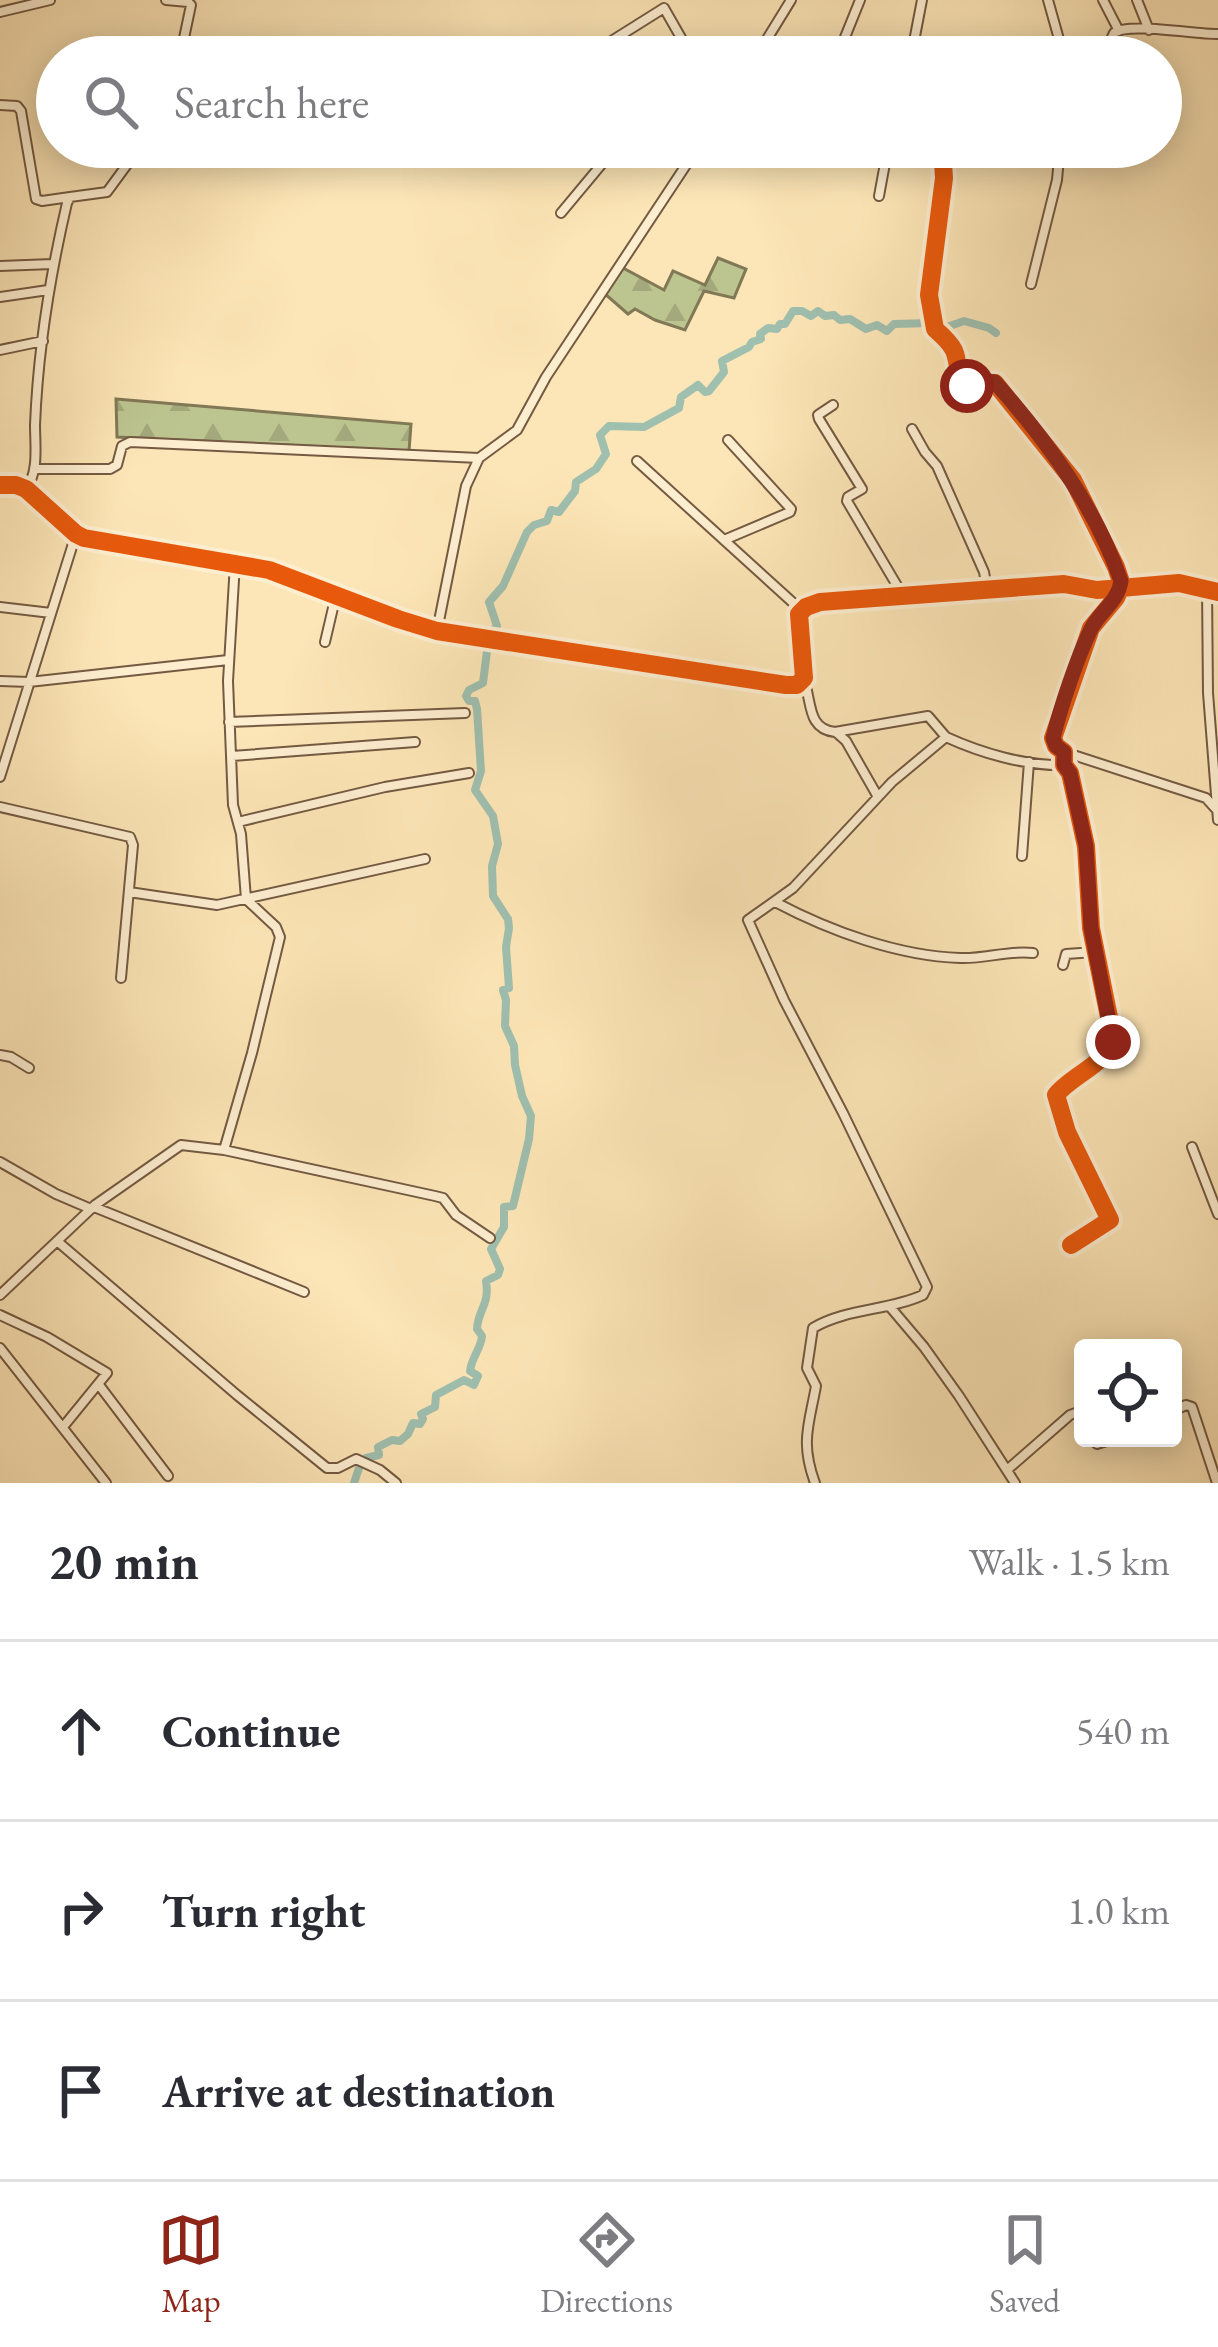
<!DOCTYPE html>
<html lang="en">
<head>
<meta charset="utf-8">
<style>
	body { margin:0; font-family:"EB Garamond",serif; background:#f2f2f3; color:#2b2b33 }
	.controls { position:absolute; right:36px; bottom:36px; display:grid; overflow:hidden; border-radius:12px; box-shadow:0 6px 30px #0003 }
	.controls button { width:108px; height:108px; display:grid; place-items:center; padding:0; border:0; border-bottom:3px solid #e1e1e2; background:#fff; color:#2b2b33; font:60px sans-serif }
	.stop { position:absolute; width:36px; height:36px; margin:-27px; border:9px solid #8f2418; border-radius:50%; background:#fff }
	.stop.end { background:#8f2418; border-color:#fff; box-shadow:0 3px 12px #0008 }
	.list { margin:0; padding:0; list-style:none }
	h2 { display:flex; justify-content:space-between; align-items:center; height:156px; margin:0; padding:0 48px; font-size:51px }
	h2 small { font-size:39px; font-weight:400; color:#7c7c81 }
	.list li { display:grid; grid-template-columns:78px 1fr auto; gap:36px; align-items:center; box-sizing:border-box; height:180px; padding:0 48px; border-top:3px solid #e1e1e2 }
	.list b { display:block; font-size:45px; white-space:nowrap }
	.list em { font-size:39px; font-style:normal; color:#7c7c81 }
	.icon { flex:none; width:66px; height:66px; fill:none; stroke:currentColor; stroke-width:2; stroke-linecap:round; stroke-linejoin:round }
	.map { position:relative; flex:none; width:1218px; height:1483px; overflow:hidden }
	.search { position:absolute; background:#fff; box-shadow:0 6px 30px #0003; left:36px; right:36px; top:36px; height:132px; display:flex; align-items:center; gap:30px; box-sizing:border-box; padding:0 42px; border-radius:66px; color:#7c7c81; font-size:45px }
	.sheet { height:696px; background:#fff }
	nav { display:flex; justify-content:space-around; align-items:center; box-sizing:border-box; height:168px; border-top:3px solid #e1e1e2; background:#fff; font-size:33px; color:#7c7c81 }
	nav a { display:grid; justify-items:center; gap:6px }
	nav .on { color:#8f2418 }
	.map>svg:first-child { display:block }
</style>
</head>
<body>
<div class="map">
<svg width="1218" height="1483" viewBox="0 0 1218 1483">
	<defs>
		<pattern id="forest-firs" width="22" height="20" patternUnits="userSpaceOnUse" patternTransform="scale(3)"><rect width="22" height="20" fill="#bcc590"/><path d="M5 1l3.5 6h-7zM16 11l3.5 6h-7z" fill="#a3a97c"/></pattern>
	</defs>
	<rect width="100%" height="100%" fill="#fce5b6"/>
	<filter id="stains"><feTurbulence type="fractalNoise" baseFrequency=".00167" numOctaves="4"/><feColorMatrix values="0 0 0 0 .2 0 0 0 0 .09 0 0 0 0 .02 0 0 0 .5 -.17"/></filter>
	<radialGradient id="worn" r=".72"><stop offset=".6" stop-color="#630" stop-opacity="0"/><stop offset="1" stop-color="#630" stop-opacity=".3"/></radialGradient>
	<path fill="url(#forest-firs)" stroke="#817856" stroke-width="3" d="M718 258 746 269 734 298 704 291 685 330 655 320 635 309 628 314 605 294 623 268 664 290 673 271 705 285Z
		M116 399 411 424 409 451 117 437Z"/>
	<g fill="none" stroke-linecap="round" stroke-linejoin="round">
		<path stroke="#9fbfaf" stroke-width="8" d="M354 1483 360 1465 366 1458 379 1455 378 1447 392 1440 400 1441 408 1434 413 1423 420 1424 423 1419 421 1414 435 1407 436 1395 464 1380 474 1385 478 1376 470 1371C472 1356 481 1349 482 1336L477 1329C478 1309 490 1305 486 1281L498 1275 500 1269 491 1249 504 1227V1207L513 1206 529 1139 531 1116 522 1096 515 1065 514 1046 505 1026 506 1000 503 990 509 988 506 947 509 928 508 919 493 896 492 866 498 844 493 816 475 790 481 771 477 709 475 701H469L466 696 469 690 483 683 489 635 497 626 489 602 503 586 527 532 534 525 547 521 551 510 559 512 575 491 576 482 596 469 606 454 600 435 609 426 644 427 679 408 681 397 698 385 705 392 709 391 724 372 722 361 749 347 752 342 761 339 760 334 768 328 777 329 780 324H785L793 311H802L811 316 818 311 825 316 834 315 840 320 850 319 866 329 877 325 887 331 894 324 931 323 947 327 964 321 989 328 996 333"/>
		<defs>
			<path id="minor" d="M166 0 188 2 191 5 180 57
				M1048 0 1064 57
				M1103 0 1119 31
				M1137 0 1149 30
				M0 12 50 0
				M586 57 664 8 692 57
				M756 57 791 0
				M837 57 860 0
				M911 57 922 0
				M1090 57 1107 52C1108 49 1112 35 1114 33 1128 22 1199 35 1218 34
				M0 105 17 106 21 111 36 199 42 201 70 197
				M942 147 944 178 929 295 935 329C959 350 956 353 960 385L995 383 1073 480 1116 567 1122 585 1116 598 1091 628 1053 738 1056 746 1064 752V765L1070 773 1086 846 1091 928 1113 1037C1110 1063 1071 1075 1056 1095L1067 1132 1110 1220 1071 1245
				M797 151 798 147
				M879 196 888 147
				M561 213 616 147
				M0 266 52 264
				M1031 284 1057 180 1060 147
				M0 297 48 290
				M0 350 43 341
				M833 405 818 415 819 419 862 489 848 497 847 501 902 594
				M912 429 925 452 937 466 984 572 987 589
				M637 461 801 610
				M34 469H110L117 465 122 446 130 442 479 458 517 430 546 377 698 147
				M0 485H16L26 489 76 534 84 538 269 570 398 619 437 631 786 685H797L804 678 799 614 806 607 820 602 1064 584 1097 590 1179 583 1218 592
				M26 489C39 472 35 445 35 425 38 350 50 276 67 203L70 197 107 192 140 147
				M724 540 790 512 791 509 728 440
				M1207 589 1208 693 1218 820
				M0 607 51 613
				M437 631 466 486 479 458
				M325 642 336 595
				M804 680C812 702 807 729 835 732L928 716 946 737 892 782 793 888 748 920 784 1000 843 1113 927 1287 923 1295C888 1311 847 1308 813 1328L807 1368 816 1386C809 1425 800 1442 815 1483
				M0 681 29 682 228 660
				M229 722 465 713
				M837 733 846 741 878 797
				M946 737C981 753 1025 766 1064 765
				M1064 752 1206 798 1215 808
				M232 756 415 742
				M0 777 76 534
				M0 807 130 837 133 845 121 978
				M238 822 385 787 469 773
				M1022 856 1029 762
				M129 892 217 905 425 859
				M775 902C830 931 898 956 960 958 986 959 1008 950 1033 953
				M1063 965 1066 954 1095 952
				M0 1055 11 1057 29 1068
				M1192 1147 1218 1214
				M224 1150 252 1053 280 937 276 927 246 899 241 834 233 805 228 681 235 563
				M0 1162 56 1194 91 1209
				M94 1207 304 1292
				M57 1241 237 1395 327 1468H338L356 1459 380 1470 396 1483
				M0 1295 95 1205 181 1145 224 1150 435 1196 443 1198 456 1215 490 1238
				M891 1308 924 1347 959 1396 1015 1483
				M0 1315 47 1337 107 1373 63 1427
				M0 1348 106 1483
				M99 1385 168 1476
				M1173 1411 1186 1405 1192 1407 1217 1483
				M1090 1438 1097 1444 1117 1438
				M1007 1470 1070 1415 1078 1412 1083 1417"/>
		</defs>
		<use href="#minor" stroke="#745a42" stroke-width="12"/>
		<use href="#minor" stroke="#fdeed0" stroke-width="8"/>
		<defs>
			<path id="cycleway" d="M942 147 944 178 929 295 935 329C959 350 956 353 960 385L995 383 1073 480 1116 567 1122 585 1116 598 1091 628 1053 738 1056 746 1064 752V765L1070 773 1086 846 1091 928 1113 1037C1110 1063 1071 1075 1056 1095L1067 1132 1110 1220 1071 1245
				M0 485H16L26 489 76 534 84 538 269 570 398 619 437 631 786 685H797L804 678 799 614 806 607 820 602 1064 584 1097 590 1179 583 1218 592"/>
		</defs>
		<use href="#cycleway" stroke="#fdeed0" stroke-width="26"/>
		<use href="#cycleway" stroke="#e8590c" stroke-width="18"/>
	</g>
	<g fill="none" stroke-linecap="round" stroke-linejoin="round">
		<path stroke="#8f2418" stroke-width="15" d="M967 386 988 381 995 382C1047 441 1095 506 1121 581 1118 602 1100 611 1091 629 1077 658 1061 706 1053 738L1056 746 1064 752V765L1070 773 1086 846 1091 928 1113 1042"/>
	</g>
	<rect width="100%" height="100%" filter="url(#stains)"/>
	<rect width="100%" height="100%" fill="url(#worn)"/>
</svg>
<div class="controls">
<button><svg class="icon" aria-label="locate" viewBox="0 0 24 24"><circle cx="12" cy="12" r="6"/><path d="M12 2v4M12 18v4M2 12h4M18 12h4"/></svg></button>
</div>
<div class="stop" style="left:967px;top:386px"></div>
<div class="stop end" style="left:1113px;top:1042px"></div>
<div class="search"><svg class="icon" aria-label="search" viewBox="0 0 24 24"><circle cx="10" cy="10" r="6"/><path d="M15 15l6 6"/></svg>Search here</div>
</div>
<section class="sheet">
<h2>20 min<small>Walk · 1.5 km</small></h2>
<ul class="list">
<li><svg class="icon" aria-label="ahead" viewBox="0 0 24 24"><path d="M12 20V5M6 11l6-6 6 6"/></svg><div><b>Continue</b></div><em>540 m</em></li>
<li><svg class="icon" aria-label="right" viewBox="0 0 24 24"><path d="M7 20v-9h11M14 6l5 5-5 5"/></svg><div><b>Turn right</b></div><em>1.0 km</em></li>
<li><svg class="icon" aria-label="arrive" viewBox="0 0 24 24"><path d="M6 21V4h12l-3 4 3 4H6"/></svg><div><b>Arrive at destination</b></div></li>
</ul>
</section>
<nav>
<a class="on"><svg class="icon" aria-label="map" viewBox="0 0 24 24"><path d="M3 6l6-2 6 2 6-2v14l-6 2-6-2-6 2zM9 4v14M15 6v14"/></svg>Map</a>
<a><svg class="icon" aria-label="directions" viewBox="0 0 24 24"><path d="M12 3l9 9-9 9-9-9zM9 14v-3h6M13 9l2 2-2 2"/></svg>Directions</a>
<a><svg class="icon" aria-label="saved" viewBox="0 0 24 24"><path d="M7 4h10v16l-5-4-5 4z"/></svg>Saved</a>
</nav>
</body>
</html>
